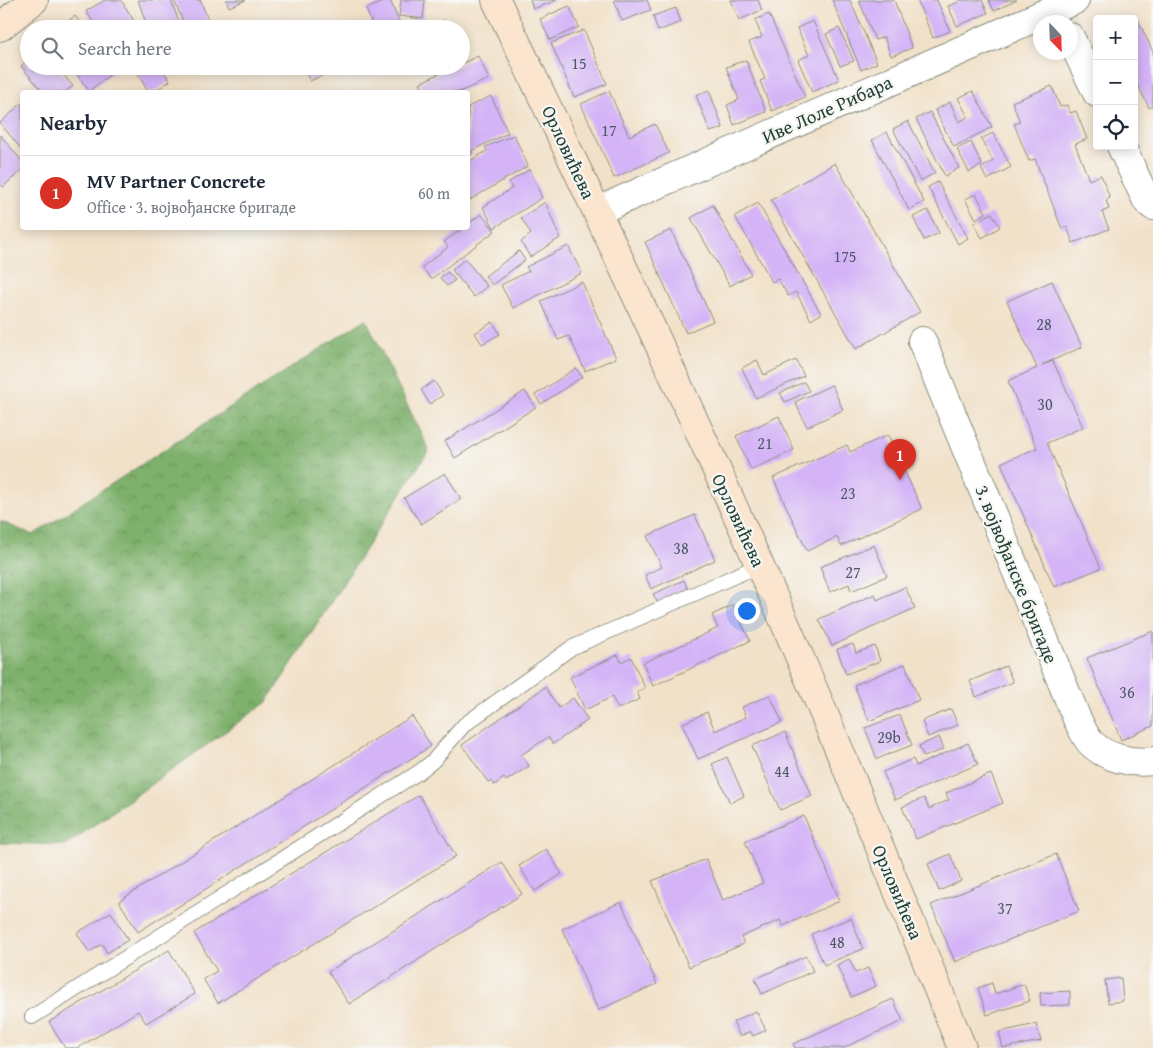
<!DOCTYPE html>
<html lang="en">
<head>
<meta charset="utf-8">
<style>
	body { margin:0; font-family:"Gentium Book Plus",serif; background:#f2f2f3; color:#1f2937 }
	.controls { position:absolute; right:15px; top:15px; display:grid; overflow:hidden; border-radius:5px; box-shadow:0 2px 12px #0003 }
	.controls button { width:45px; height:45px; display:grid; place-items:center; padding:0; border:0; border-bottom:1px solid #e0e1e3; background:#fff; color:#1f2937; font:25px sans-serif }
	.compass { position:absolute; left:1033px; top:15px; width:45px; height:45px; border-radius:50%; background:#fff; box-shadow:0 2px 12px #0003; rotate:157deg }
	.you { position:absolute; left:746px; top:610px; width:18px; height:18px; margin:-12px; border:4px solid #fff; border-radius:50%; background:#1a73e8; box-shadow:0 0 0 8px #1a73e833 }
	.badge { display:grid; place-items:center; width:32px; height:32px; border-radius:50%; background:#d93025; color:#fff; font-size:16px; font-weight:700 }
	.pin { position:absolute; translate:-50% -41px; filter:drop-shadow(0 1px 2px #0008) }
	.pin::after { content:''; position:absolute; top:26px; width:18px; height:15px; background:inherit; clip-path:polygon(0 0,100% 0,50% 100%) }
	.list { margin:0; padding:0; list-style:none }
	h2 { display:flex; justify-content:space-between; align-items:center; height:65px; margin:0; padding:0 20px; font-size:21px }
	h2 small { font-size:16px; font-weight:400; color:#747a83 }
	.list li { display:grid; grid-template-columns:32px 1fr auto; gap:15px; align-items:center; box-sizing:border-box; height:75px; padding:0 20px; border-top:1px solid #e0e1e3 }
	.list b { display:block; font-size:19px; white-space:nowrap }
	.list p { margin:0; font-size:16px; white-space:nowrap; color:#747a83 }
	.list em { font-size:16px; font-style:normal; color:#747a83 }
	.icon { flex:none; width:28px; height:28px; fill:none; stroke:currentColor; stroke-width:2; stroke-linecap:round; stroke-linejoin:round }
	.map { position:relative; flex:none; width:1153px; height:1048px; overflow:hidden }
	.search { position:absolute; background:#fff; box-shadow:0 2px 12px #0003; left:20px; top:20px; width:450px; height:55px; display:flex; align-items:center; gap:12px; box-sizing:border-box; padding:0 18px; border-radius:28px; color:#747a83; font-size:19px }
	.panel { position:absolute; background:#fff; box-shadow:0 2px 12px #0003; left:20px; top:90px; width:450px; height:140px; border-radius:5px }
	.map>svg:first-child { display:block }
</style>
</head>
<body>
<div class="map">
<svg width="1153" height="1048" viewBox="0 0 1153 1048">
	<defs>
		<pattern id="forest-crowns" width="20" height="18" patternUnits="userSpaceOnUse" patternTransform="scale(1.25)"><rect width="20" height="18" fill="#7eb16c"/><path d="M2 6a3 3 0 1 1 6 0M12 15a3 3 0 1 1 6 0" fill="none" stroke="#67915a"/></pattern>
	</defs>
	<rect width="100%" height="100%" fill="#f6f6f2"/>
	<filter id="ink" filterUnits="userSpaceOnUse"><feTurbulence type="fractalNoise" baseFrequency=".02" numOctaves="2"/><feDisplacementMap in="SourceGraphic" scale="10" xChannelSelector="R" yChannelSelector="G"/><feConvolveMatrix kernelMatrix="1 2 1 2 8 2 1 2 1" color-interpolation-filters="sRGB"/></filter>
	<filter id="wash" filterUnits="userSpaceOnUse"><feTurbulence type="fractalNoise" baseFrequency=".0096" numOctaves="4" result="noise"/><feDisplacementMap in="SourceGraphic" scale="20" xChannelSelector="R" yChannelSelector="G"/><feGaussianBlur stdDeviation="1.12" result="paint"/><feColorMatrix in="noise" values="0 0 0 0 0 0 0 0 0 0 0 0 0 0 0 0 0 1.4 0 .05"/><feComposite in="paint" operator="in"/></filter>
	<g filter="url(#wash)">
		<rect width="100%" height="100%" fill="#f2e1c9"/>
		<path fill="url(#forest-crowns)" stroke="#4e7750" d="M366 319 429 450 267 702 66 845 0 843V521L33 535Z"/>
		<g id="blocks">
			<path fill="#d4b3f7" d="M105 0H121L139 29H114L110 21 98 29 86 11Z
				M138 0H171L179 22 160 29H148Z
				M174 0H200L212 29H186Z
				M226 0H246L229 7Z
				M388 0H390L402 29H374L366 9Z
				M401 0H425L423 19 399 16Z
				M530 0H557L533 9Z
				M614 0H647L651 10 622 21Z
				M731 0H758L762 10 739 20Z
				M832 0H850L877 63 861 70Z
				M859 0H894L912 48 891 56 884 37 875 40Z
				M917 0H937L950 31 933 38Z
				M958 0H982L988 13 957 26 948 6 959 2Z
				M989 0H1017L994 11Z
				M569 6 579 27 550 40 540 19Z
				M676 8 681 22 658 31 653 16Z
				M769 14 805 97 772 111 760 81 765 79 749 42 762 37 755 20Z
				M75 16 85 29H58Z
				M444 20 448 29H425Z
				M1138 20 1153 52V106L1149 108 1134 77V22Z
				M813 21 839 80 812 92 798 60 809 55 797 28Z
				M839 28 854 61 840 66 826 34Z
				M584 30 607 84 574 97 551 43Z
				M478 56 489 79 459 92H425L420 83 455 66H461V64Z
				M29 59V66H56L73 86 65 92H43L21 66Z
				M746 60 766 112 734 125 727 105 739 100 726 67Z
				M71 66H113L116 70 89 91Z
				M134 66H161L170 81 153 92H148Z
				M309 66H337L338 68 310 81 304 69Z
				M1052 86 1060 107 1067 105 1070 113 1076 111 1087 139 1075 144 1089 180 1101 175 1110 198 1106 200 1109 209 1102 212 1109 229 1073 243 1067 227 1062 229 1035 159 1029 161 1014 124 1020 122 1012 102Z
				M709 90 723 128 710 132 696 95Z
				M609 91 629 136 655 124 669 153 614 178 581 104Z
				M973 91 992 127 954 147 935 110 950 102 959 122 968 117 958 98Z
				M491 96 508 133 471 151 472 154 468 156V107Z
				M22 103V150L0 123Z
				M930 112 959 168 945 176 916 119Z
				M908 121 935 173 920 181 893 129Z
				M887 132 924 202 909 210 872 140Z
				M993 133 1011 167 987 180 981 168 993 161 981 139Z
				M0 135 22 161V170L3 187 0 184Z
				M514 135 528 166 468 201V162L487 151 485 147Z
				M971 142 982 165 969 172 957 149Z
				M835 163 920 312 856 349 771 200Z
				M530 169 542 198 494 228 483 207 512 188 509 182Z
				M938 182 968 238 958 244 928 187Z
				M976 194 986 213 976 219 965 199Z
				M545 202 560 238 530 257 521 242 531 234 521 218Z
				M758 203 821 314 811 320 796 292 788 296 778 279 772 282 735 216Z
				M713 205 751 274 730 286 691 218Z
				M928 210 939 233 924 240 913 217Z
				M992 213 1000 227 982 238 974 223Z
				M481 214 495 231 431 279 422 267 448 247 444 242 463 228H468V224Z
				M671 230 713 321 686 333 645 242Z
				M568 246 582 273 513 308 501 285 529 271 526 267Z
				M519 251 525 260 492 285 485 276Z
				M465 259 487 286 474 297 452 270Z
				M448 272 455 280 447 286 440 278Z
				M1052 281 1082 347 1042 365 1053 361 1083 427 1047 443 1101 568 1054 587 1001 463 1037 448 1008 381 1037 368 1007 301Z
				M582 282 616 358 585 371 569 336 558 340 541 301Z
				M493 322 500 334 482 344 475 333Z
				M757 360 764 375 796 360 804 376 756 398 742 368Z
				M576 368 582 377 541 404 535 395Z
				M434 381 443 395 430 404 421 390Z
				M804 382 809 391 785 402 780 393Z
				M832 385 843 410 807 427 795 402Z
				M525 391 536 407 455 458 445 441Z
				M779 416 794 450 751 470 736 436Z
				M888 435 922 509 841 546 837 537 807 551 773 478 847 445 850 452Z
				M445 473 461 499 421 524 404 498Z
				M695 515 715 560 651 589 645 575 662 567 647 536Z
				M874 545 887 576 851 591 849 584 830 592 820 567Z
				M684 580 688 590 658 603 653 594Z
				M905 587 915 608 832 646 819 619 875 594 877 600Z
				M733 605 750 641 653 686 643 663 718 628 712 615Z
				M1153 631V726L1121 740 1087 658Z
				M853 644 856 653 875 646 880 661 846 674 837 649Z
				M618 655 621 662 631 657 645 688 637 692 640 699 618 709 612 697 585 710 570 677Z
				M905 664 919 700 869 721 854 685Z
				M1006 666 1013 682 976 697 970 681Z
				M545 687 559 708 573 698 588 720 553 744 548 737 521 755 529 766 506 781 504 778 494 785 491 781 488 782 462 745Z
				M770 695 782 722 698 759 682 724 707 712 715 731 746 717 742 707Z
				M951 709 958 725 928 737 922 721Z
				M900 715 912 745 877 759 865 728Z
				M412 716 431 746 138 932 119 901Z
				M785 732 812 796 780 810 752 746Z
				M939 737 944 749 924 757 919 746Z
				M968 743 978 764 895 800 883 772 913 759 916 766Z
				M727 757 744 796 730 803 712 764Z
				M991 774 1003 803 916 839 902 807 924 798 929 809 949 800 946 793Z
				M419 795 456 856 218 1003 203 979 217 971 194 933Z
				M804 816 840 901 783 926 780 920 741 937 744 944 689 967 652 881 706 859 723 900 763 883 745 841Z
				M546 849 562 874 535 891 519 866Z
				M950 854 961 881 939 891 928 864Z
				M1056 854 1079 911 955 962 931 905Z
				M502 862 522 894 349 1004 328 972Z
				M621 902 657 984 598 1010 562 929Z
				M111 912 128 940 107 953 102 944 89 952 77 933Z
				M851 918 863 949 824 965 811 934Z
				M169 950 195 994 146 1023 138 1011 78 1048H65L49 1022Z
				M806 956 813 971 762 994 755 979Z
				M849 959 856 973 868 968 876 986 851 997 837 965Z
				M1121 978 1123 1001 1108 1003 1105 980Z
				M992 983 995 994 1024 984 1030 1001 987 1015 978 988Z
				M1070 991V1005L1041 1006 1040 993Z
				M893 999 903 1021 843 1048H795L793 1044Z
				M756 1011 766 1030 753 1036 750 1031 740 1037 733 1022Z
				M1036 1024 1041 1041 1003 1048 999 1032Z"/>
		</g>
	</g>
	<g filter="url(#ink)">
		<use href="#blocks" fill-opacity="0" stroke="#888f7e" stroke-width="1"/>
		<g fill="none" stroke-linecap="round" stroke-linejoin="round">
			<defs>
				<path id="lane" d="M32 1017 419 772 433 761 464 725 571 648 760 565"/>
				<path id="street" d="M1070 37 1097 93
					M1121 146 1147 201 1153 206
					M597 211 1075 0
					M922 341 1077 719C1081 726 1085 737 1091 743 1106 758 1132 764 1153 761"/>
				<path id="secondary" d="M496 0C586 187 675 375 759 564 830 724 896 886 962 1048
					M0 27 34 0"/>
			</defs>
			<use href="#lane" stroke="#888f7e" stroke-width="16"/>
			<use href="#street" stroke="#888f7e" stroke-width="30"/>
			<use href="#secondary" stroke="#888f7e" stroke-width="30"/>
			<use href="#lane" stroke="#fff" stroke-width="14"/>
			<use href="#street" stroke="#fff" stroke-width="28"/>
			<use href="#secondary" stroke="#fbe5cf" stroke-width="28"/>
		</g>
	</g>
	<g text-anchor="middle" stroke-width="4.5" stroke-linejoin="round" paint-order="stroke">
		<g font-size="16" fill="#4c5a65">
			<text x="579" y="69">15</text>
			<text x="609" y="136">17</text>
			<text x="845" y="262">175</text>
			<text x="1044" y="330">28</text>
			<text x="1045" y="410">30</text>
			<text x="765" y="449">21</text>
			<text x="848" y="499">23</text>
			<text x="681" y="554">38</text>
			<text x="853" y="578">27</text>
			<text x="1127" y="698">36</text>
			<text x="889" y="743">29b</text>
			<text x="782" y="777">44</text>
			<text x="1005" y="914">37</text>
			<text x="837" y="948">48</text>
		</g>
		<g font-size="19" fill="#1f3d34" stroke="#f6f6f2">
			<text transform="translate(827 109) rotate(-24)" y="7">Иве Лоле Рибара</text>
			<text transform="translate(569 152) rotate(65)" y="7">Орловићева</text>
			<text transform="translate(739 520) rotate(65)" y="7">Орловићева</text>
			<text transform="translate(1017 574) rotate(68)" y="7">3. војвођанске бригаде</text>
			<text transform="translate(898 892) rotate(67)" y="7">Орловићева</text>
		</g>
	</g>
</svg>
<div class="controls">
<button>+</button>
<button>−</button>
<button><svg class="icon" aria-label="locate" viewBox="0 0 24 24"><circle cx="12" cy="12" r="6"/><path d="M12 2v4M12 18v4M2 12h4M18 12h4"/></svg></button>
</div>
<svg class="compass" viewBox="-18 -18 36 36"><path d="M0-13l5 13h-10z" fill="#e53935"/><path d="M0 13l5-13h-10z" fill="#747a83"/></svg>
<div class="you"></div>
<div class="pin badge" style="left:900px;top:480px">1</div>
<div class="search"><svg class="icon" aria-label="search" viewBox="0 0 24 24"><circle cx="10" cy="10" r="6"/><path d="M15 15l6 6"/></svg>Search here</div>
<section class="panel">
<h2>Nearby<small></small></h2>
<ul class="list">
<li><span class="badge">1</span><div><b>MV Partner Concrete</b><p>Office · 3. војвођанске бригаде</p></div><em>60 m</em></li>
</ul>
</section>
</div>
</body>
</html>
